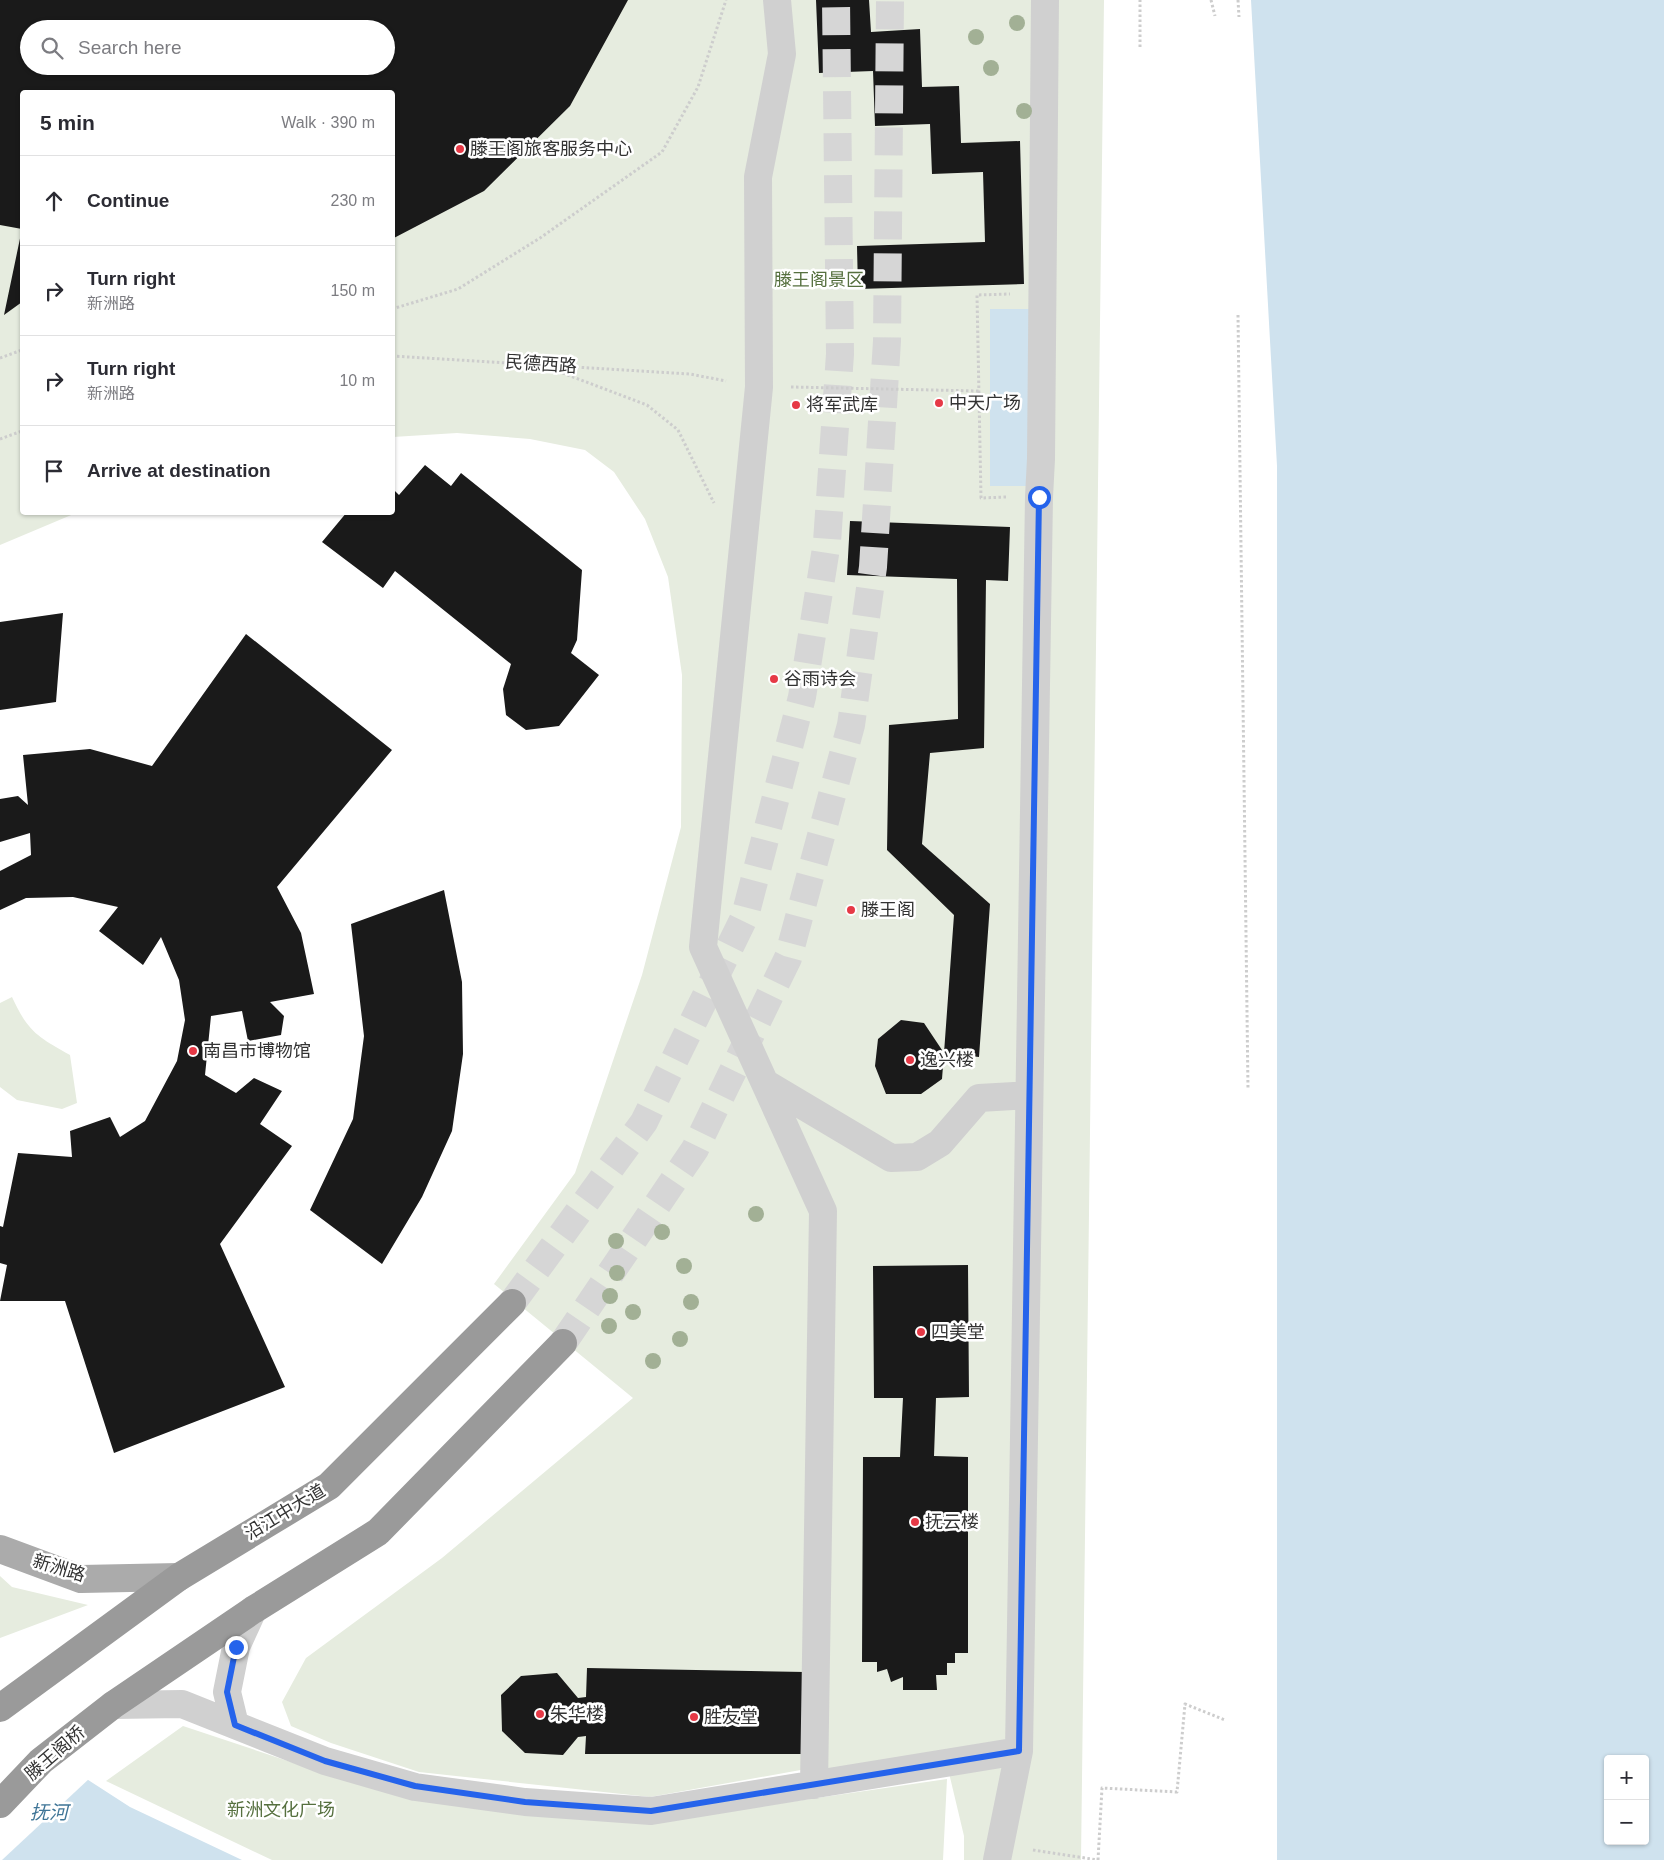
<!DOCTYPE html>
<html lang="en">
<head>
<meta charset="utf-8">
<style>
	body { margin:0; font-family:Helvetica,"Noto Sans SC",sans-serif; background:#f2f2f3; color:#2b2b33 }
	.controls { position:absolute; right:15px; bottom:15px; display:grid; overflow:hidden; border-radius:5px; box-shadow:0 1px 4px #0004 }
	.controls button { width:45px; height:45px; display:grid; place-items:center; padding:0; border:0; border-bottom:1px solid #e1e1e2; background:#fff; color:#2b2b33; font:25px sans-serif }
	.stop { position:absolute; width:15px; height:15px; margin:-11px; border:4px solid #2563eb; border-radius:50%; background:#fff }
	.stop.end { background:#2563eb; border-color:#fff; box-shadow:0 1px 5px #0008 }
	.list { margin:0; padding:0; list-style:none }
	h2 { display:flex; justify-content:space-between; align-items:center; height:65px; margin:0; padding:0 20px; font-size:21px }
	h2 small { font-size:16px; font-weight:400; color:#7c7c81 }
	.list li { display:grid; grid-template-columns:32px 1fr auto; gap:15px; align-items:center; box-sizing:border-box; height:90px; padding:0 20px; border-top:1px solid #e1e1e2 }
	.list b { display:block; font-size:19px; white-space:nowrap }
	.list p { margin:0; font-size:16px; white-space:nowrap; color:#7c7c81 }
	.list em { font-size:16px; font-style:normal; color:#7c7c81 }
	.icon { flex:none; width:28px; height:28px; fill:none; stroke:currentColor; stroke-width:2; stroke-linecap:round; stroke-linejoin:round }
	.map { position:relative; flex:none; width:1664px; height:1860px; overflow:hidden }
	.search { position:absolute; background:#fff; box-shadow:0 1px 4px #0004; left:20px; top:20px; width:375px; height:55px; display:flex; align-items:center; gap:12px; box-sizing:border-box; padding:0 18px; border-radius:28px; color:#7c7c81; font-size:19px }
	.panel { position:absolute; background:#fff; box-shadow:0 1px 4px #0004; left:20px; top:90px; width:375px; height:425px; border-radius:5px }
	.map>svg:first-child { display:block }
</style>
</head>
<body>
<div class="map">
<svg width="1664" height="1860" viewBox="0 0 1664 1860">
	<rect width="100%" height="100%" fill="#fff"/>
	<path fill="#e6ecdf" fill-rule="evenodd" d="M0 0H1104L1081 1860H964V1836L949 1773 806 1769 650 1797 419 1772 331 1743 291 1726 282 1702 306 1658 442 1558 633 1398 494 1284 575 1173 642 975 681 827 682 675 668 577 645 519 614 472 585 450 530 439 457 433 393 437 392 92H22V512L76 513 0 545ZM29 29H386V66H29Z
		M12 997C28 1032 38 1037 70 1055L77 1103 62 1109 17 1100 0 1087V1003Z
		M0 1576 12 1587 88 1605 0 1638Z
		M183 1726 318 1771 645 1823 947 1779 943 1860H272L106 1781Z"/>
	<path fill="#cfe2ee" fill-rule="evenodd" d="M1251 0H1664V1860H1277V466ZM1608 1759H1645V1841H1608Z
		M990 309H1030L1031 486H990Z
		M0 1723 130 1807 242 1860H0Z"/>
	<path fill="#fff" d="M0 1721 90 1778 2 1860H0Z"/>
	<path fill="#1a1a1a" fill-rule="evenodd" d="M0 0H628L570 106 484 191 392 239V92H22V302L4 315 22 229 0 225ZM29 29H386V66H29Z
		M816 0H869L871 32 920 29 922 87 959 86 961 143 1020 141 1024 284 858 289 857 246 985 242 983 172 932 174 930 124 875 126 873 71 819 73Z
		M425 465 451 486 461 473 582 570 577 640 571 653 599 675 559 726 526 730 506 715 503 689 511 664 395 571 383 588 322 542 347 512H392V488L399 495Z
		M850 521 1010 527 1008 581 986 580 984 748 930 753 922 844 990 904 979 1057 944 1053 942 1079 921 1094H886L875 1066 878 1039 901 1020 924 1023 944 1053 954 915 887 850 889 725 958 719 957 579 847 575Z
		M63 613 56 702 0 710V622Z
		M246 634 392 750 277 887 301 933 314 994 270 1002 284 1016 281 1035 248 1041 242 1011 211 1016 205 1075 236 1093 254 1078 282 1091 260 1124 292 1146 220 1244 285 1387 114 1453 65 1301H0L7 1265 0 1263V1226L3 1227 18 1153 72 1157 70 1131 110 1117 120 1137 145 1121 177 1061 185 1020 179 980 161 937 143 965 99 931 118 907 73 897 26 898 0 910V871L31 855 30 833 0 842V799L18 796 28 805 23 755 90 749 152 766Z
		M444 890 462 982 463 1054 452 1131 422 1197 382 1264 310 1210 353 1119 364 1036 351 924Z
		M968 1265 969 1397 936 1398 934 1456 968 1457V1653H955V1663H947V1675H936L937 1690H903V1677L891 1682 887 1669 877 1672V1662H862L863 1457H900L903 1398H874L873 1266Z
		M587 1668 805 1672 801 1754H585L586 1736 578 1737 563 1755 525 1753 502 1731 501 1695 521 1676 557 1673 578 1698 586 1697Z"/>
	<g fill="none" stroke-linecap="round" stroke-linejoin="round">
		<path stroke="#d6d6d6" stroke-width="28" stroke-dasharray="28 14" stroke-linecap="butt" d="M512 1303 644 1122 745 916 802 697 827 542 840 354 836 0
			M563 1343 695 1149 788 958 851 725 873 567 887 341 890 0"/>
		<path stroke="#cdcdcd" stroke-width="3" stroke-dasharray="2.5 2.5" stroke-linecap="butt" d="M1211 0 1215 16
			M1238 0 1239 17
			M1140 47V0
			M392 309 458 289 540 238 662 152 698 87 726 0
			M1238 315 1248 1089
			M392 356 690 374 726 381
			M0 358 22 350
			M544 366 647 405 678 430 714 503
			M791 387 979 391
			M0 439 22 431
			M1006 497 981 498 977 295 1010 294
			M1033 1850 1098 1860
			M1098 1860 1102 1788 1177 1792 1185 1704 1225 1720"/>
		<path stroke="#d0d0d0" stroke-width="28" d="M777 0 782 54 758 177 759 387 703 947 823 1211 814 1785
			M765 1083 891 1158 917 1157 940 1143 979 1098 1029 1095
			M113 1705 182 1704 325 1761 415 1787 525 1802 651 1811 1019 1751
			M235 1725 227 1692 236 1647 253 1610
			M997 1860 1019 1751 1039 497 1041 459 1045 0"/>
		<path stroke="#ababab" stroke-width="28" d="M0 1549 81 1579 179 1577"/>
		<path stroke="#9a9a9a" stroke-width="28" d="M0 1708 179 1577 329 1486 512 1303
			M0 1804 41 1761 113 1705 253 1610 378 1532 563 1343"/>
	</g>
	<g fill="#a2b095">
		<circle cx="1017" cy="23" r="8"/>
		<circle cx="976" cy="37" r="8"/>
		<circle cx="991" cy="68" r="8"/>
		<circle cx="1024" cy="111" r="8"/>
		<circle cx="756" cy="1214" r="8"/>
		<circle cx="662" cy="1232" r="8"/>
		<circle cx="616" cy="1241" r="8"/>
		<circle cx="684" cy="1266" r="8"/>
		<circle cx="617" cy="1273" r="8"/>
		<circle cx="610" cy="1296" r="8"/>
		<circle cx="691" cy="1302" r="8"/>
		<circle cx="633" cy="1312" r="8"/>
		<circle cx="609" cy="1326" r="8"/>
		<circle cx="680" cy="1339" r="8"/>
		<circle cx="653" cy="1361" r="8"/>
	</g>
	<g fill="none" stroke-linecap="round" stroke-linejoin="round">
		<path stroke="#2563eb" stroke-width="6" d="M236 1647 227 1692 235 1725 325 1761 415 1786 525 1802 651 1811 1019 1751 1039 497"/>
	</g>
	<g fill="#e63946" stroke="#fff" stroke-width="2">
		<circle cx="460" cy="149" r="5"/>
		<circle cx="939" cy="403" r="5"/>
		<circle cx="796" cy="405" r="5"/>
		<circle cx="774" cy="679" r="5"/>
		<circle cx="851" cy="910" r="5"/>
		<circle cx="193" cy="1051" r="5"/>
		<circle cx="910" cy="1060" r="5"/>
		<circle cx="921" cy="1332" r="5"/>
		<circle cx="915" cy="1522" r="5"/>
		<circle cx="540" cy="1714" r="5"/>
		<circle cx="694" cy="1717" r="5"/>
	</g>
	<g text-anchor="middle" stroke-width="5" stroke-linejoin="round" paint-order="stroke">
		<g font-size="18" fill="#333" stroke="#fff" text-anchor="start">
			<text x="470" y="155">滕王阁旅客服务中心</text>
			<text x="949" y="409">中天广场</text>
			<text x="806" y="411">将军武库</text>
			<text x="784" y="685">谷雨诗会</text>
			<text x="861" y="916">滕王阁</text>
			<text x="203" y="1057">南昌市博物馆</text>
			<text x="920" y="1066">逸兴楼</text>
			<text x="931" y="1338">四美堂</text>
			<text x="925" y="1528">抚云楼</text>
			<text x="550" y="1720">朱华楼</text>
			<text x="704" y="1723">胜友堂</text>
		</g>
		<g font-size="18" fill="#56703f" stroke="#fff">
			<text x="819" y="286">滕王阁景区</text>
			<text x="281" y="1816">新洲文化广场</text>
		</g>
		<g font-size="18" fill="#333" stroke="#fff">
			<text transform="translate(541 364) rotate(4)" y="6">民德西路</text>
			<text transform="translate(285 1512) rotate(-31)" y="6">沿江中大道</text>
			<text transform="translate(59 1568) rotate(17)" y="6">新洲路</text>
			<text transform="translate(55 1753) rotate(-41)" y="6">滕王阁桥</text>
		</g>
		<g font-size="19" font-style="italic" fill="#3f7597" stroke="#fff">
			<text x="49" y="1819">抚河</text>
		</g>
	</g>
</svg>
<div class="controls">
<button>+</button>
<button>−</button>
</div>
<div class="stop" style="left:1039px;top:497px"></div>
<div class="stop end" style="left:236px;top:1647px"></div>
<div class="search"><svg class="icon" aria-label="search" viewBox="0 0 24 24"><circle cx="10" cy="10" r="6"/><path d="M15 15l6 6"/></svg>Search here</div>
<section class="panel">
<h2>5 min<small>Walk · 390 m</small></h2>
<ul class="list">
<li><svg class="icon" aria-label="ahead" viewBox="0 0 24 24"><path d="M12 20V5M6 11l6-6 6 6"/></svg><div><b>Continue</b></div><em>230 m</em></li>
<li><svg class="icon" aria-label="right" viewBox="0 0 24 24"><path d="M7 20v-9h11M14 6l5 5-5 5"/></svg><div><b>Turn right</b><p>新洲路</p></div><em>150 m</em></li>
<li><svg class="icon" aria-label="right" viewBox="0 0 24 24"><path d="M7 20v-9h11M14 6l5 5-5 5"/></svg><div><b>Turn right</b><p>新洲路</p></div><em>10 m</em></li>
<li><svg class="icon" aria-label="arrive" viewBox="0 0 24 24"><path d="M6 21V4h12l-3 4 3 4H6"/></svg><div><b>Arrive at destination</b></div></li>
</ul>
</section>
</div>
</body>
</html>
